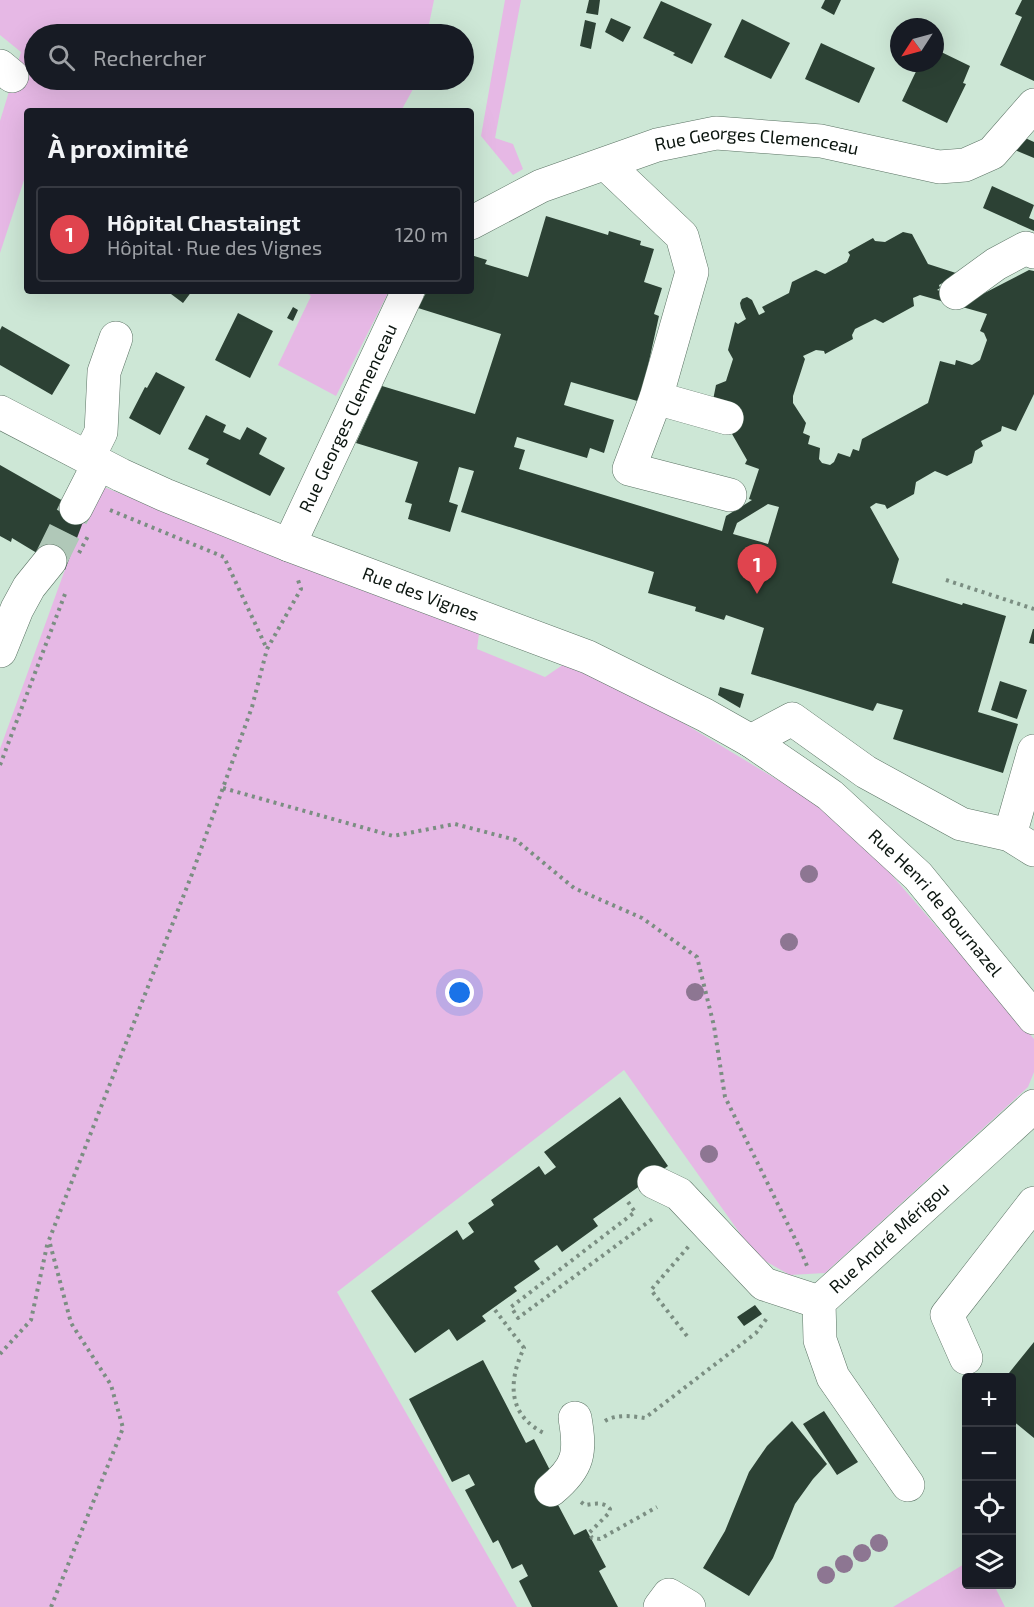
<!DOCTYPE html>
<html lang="fr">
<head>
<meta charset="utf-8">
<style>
	body { margin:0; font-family:"Exo 2",sans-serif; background:#242831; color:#f1f3f6 }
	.controls { position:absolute; right:18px; bottom:18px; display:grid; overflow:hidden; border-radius:6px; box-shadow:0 6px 24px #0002 }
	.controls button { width:54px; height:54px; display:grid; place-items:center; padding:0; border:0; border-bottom:2px solid #363941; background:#171b24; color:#f1f3f6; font:30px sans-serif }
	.compass { position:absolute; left:890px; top:18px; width:54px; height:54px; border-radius:50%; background:#171b24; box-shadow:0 6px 24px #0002; rotate:234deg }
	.you { position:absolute; left:460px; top:993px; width:21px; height:21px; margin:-15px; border:4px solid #fff; border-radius:50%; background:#1a73e8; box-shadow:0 0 0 9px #1a73e833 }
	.badge { display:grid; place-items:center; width:39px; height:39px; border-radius:50%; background:#d93025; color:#fff; font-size:20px; font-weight:700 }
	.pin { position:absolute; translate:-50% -50px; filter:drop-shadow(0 2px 3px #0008) }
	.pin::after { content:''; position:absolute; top:32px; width:21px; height:18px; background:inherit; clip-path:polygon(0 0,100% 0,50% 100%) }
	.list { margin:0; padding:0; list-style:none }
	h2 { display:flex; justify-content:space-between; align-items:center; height:78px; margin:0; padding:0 24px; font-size:26px }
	h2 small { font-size:20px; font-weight:400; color:#9ea1a6 }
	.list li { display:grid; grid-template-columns:39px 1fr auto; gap:18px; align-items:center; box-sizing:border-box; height:96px; margin:0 12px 12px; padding:0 12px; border:2px solid #363941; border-radius:6px }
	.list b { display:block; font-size:22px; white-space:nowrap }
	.list p { margin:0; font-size:20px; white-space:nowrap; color:#9ea1a6 }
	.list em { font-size:20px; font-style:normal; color:#9ea1a6 }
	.icon { flex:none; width:33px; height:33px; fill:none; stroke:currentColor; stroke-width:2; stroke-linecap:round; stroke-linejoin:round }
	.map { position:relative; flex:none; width:1034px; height:1607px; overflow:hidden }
	.search { position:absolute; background:#171b24; box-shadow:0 6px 24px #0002; left:24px; top:24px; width:450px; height:66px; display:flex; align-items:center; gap:15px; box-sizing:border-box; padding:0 21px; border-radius:33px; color:#9ea1a6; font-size:22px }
	.panel { position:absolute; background:#171b24; box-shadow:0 6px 24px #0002; left:24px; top:108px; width:450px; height:186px; border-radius:6px }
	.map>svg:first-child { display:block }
</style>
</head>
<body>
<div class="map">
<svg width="1034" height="1607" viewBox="0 0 1034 1607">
	<rect width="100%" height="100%" fill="#cde7d6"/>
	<path fill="#e6b8e5" d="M0 0H434L427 34H34V80H418L401 111H27V171L0 253V121L21 52 0 35Z
		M505 0H521L495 138 513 144 523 169 513 175 481 136Z
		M304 291H389L336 396 278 365 311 296Z
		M96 484 479 634 477 649 545 677 564 664 627 689 811 800 863 842 1034 1039V1072L1028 1087 825 1273 790 1275 756 1256 624 1070 337 1292 517 1607H0V749Z
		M966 1563V1584L994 1585 1005 1607H893Z"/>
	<path fill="#2c4134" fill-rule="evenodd" d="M589 0H600L598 15 586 13Z
		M825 0H841L834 15 821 8Z
		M1022 0H1034V81L1000 65 1022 17 1015 14Z
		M661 1 712 24 692 64 673 55 675 53 643 38Z
		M611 18 631 27 623 42 605 32Z
		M742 19 790 43 771 79 724 57Z
		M585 20 596 23 591 49 580 46Z
		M821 43 875 68 859 103 805 79Z
		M935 49 970 66 963 83 966 84 947 123 902 101 920 63H935Z
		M1023 137 1034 142V158L1015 150Z
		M992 186 1034 205 1029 218 1034 220V231L983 208Z
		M546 216 608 235 609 231 641 241 640 245 654 249 644 282 662 288 654 314 659 316 644 384 741 415 742 410 713 400 716 385 726 381 733 359 728 350 735 322 738 324 746 319 741 308 740 303 742 299 747 297 752 300 759 315 765 312 762 307 789 293 792 282 816 270 825 274 847 262 850 255 848 252 873 238 875 241 885 242 903 232 912 234 928 264 959 274 939 285 940 288 937 290 971 300 1029 270 1034 271V394L1016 431 1002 426 1001 431 981 441 983 446 975 451 972 463 947 476 935 471 916 482 914 494 887 509 885 505 876 503 870 507 899 559 892 583 962 605 963 603 1006 616 978 712 1018 724 1003 773 893 739 903 710 877 703 873 711 751 674 764 628 726 615 724 620 695 611 696 607 648 593 654 572 461 512 474 471 459 467 449 502 458 505 450 532 408 519 412 504 405 502 418 462 356 443 382 386 475 414 501 334 418 308 427 291H471V255L487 260 485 264 528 277ZM920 295 987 314 980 331 984 333 987 340 980 360 972 365 956 360 955 365 940 361 928 403 862 439 859 451 853 449 850 457 838 453 834 462 830 465 822 463 819 459 820 448 808 444 810 436 803 433 806 423 793 403V396L805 359 803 356 816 350 824 351 825 354 853 339 852 335 855 329 875 319 883 323 914 306 913 298ZM571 382 728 427 747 460 745 464 759 469 749 499 752 500 726 516 722 531 519 469 525 450 514 447 517 437 587 458 590 448 604 453 614 420 564 405ZM768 504 779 507 768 544 733 534 737 523Z
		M167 291H192L183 303Z
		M293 307 298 310 293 321 287 318Z
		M238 313 273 331 250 378 215 360Z
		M2 326 70 365 52 395 0 365V330Z
		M156 372 185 387 160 435 129 418 145 387 147 388Z
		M206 415 226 425 223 432 240 440 247 427 267 438 259 454 285 468 270 496 206 464 209 459 188 449Z
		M0 465 86 514 65 570 12 538 11 542 0 536Z
		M1033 629H1034V644L1029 643Z
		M1000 681 1027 690 1017 719 991 710Z
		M720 687 744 694 740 708 718 695Z
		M620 1097 668 1166 593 1219 598 1226 562 1252 557 1245 534 1261 540 1269 514 1287 517 1291 482 1316 486 1321 457 1341 449 1329 415 1353 371 1291 457 1230 463 1240 474 1232 468 1223 494 1205 491 1200 539 1166 545 1175 556 1167 544 1152Z
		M755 1305 762 1314 744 1326 737 1317Z
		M1034 1342V1438L1012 1420V1378H1005Z
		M483 1360 526 1443 534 1439 554 1478 546 1482 574 1535 586 1529 606 1567 599 1571 618 1607H532L519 1581 528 1576 522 1564 512 1569 498 1540 493 1543 465 1490 475 1485 469 1474 452 1482 409 1399Z
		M824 1411 858 1462 837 1475 803 1424Z
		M792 1421 827 1464 813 1479 795 1504 773 1558 749 1596 703 1568 725 1531 749 1472 767 1446Z"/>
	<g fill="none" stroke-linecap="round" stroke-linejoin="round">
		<path stroke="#b0c8b8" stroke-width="33" stroke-dasharray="33 16" stroke-linecap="butt" d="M50 561 76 508"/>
		<defs>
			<g id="minor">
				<path d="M0 66 12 76"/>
				<path d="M606 164 682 236 692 272 656 398 727 418"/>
				<path id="s1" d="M471 223 541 186 657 145 716 133 821 141 939 167 965 165 992 153 1034 105"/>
				<path d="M956 293 996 264 1026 248 1034 252"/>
				<path d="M656 398 629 469 730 495"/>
				<path id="s2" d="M0 412 121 475 165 495 289 545 588 657 705 715 751 741 830 795 918 876 1034 1018"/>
				<path d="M88 458 101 432 104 372 116 338"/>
				<path d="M76 508 99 463"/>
				<path id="s3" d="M289 545 408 291"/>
				<path d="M0 651 17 609 29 587 50 561"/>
				<path d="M751 741 792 719 866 772 961 824 1010 835 1034 850"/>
				<path d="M1010 835 1034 751"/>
				<path d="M654 1182 679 1194 764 1284 819 1302"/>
				<path d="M966 1358 947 1315 1034 1203"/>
				<path id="s4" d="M908 1485 833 1377 820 1340 819 1302 1034 1106"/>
				<path d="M551 1490C579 1467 581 1453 575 1418"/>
				<path d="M660 1607 669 1595 689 1607"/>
			</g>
		</defs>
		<use href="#minor" stroke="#5b7364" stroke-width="34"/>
		<path stroke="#7b8e82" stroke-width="4" stroke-dasharray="3 4.5" stroke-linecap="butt" d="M110 510 224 557 267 649
			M79 553 88 536
			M946 580 1034 609
			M0 765 65 594
			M223 788 393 836 455 824 516 840 574 888 642 918 697 957 714 1026 725 1097 801 1251 807 1266
			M628 1202 635 1212 511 1307 518 1318 655 1217
			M495 1310 524 1348C508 1381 507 1416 546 1434
			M687 1336 651 1290 689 1246
			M0 1354 31 1320 48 1241
			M605 1421C616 1414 632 1416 645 1418L756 1333 767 1318
			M581 1502 585 1505C594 1504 603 1501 610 1509L609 1513 589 1533 592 1538 600 1539 657 1507
			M51 1607 123 1428 111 1385 71 1323 49 1240 192 874 252 707 267 649 301 589 298 580"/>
		<use href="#minor" stroke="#fff" stroke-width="33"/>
	</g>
	<g fill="#8d7692">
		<circle cx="809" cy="874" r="9"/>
		<circle cx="789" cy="942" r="9"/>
		<circle cx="695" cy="992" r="9"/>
		<circle cx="709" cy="1154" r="9"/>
		<circle cx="879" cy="1543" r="9"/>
		<circle cx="862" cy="1553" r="9"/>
		<circle cx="844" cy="1564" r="9"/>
		<circle cx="826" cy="1575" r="9"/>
	</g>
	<g text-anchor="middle" stroke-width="6" stroke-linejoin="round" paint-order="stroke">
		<g font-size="18" fill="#0b150f" stroke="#fff">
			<text dy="6" stroke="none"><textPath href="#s1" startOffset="303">Rue Georges Clemenceau</textPath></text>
			<text dy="6" stroke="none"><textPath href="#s3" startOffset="140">Rue Georges Clemenceau</textPath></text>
			<text dy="6" stroke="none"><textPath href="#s2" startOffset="459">Rue des Vignes</textPath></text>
			<text dy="6" stroke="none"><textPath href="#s2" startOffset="1068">Rue Henri de Bournazel</textPath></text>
			<text dy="6" stroke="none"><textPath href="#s4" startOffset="304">Rue André Mérigou</textPath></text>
		</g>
	</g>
</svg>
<div class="controls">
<button>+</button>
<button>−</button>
<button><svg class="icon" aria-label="locate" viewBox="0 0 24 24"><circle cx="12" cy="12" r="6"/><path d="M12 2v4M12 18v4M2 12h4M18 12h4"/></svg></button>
<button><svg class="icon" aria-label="layers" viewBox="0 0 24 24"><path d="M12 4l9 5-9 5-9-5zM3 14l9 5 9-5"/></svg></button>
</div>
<svg class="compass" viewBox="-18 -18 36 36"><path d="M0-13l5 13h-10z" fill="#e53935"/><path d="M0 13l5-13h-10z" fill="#9ea1a6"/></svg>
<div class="you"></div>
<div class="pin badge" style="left:757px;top:594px;background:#e0444e">1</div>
<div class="search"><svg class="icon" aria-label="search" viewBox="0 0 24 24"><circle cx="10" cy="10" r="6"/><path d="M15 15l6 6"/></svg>Rechercher</div>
<section class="panel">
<h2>À proximité<small></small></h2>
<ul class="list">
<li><span class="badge" style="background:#e0444e">1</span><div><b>Hôpital Chastaingt</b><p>Hôpital · Rue des Vignes</p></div><em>120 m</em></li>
</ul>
</section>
</div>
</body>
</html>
